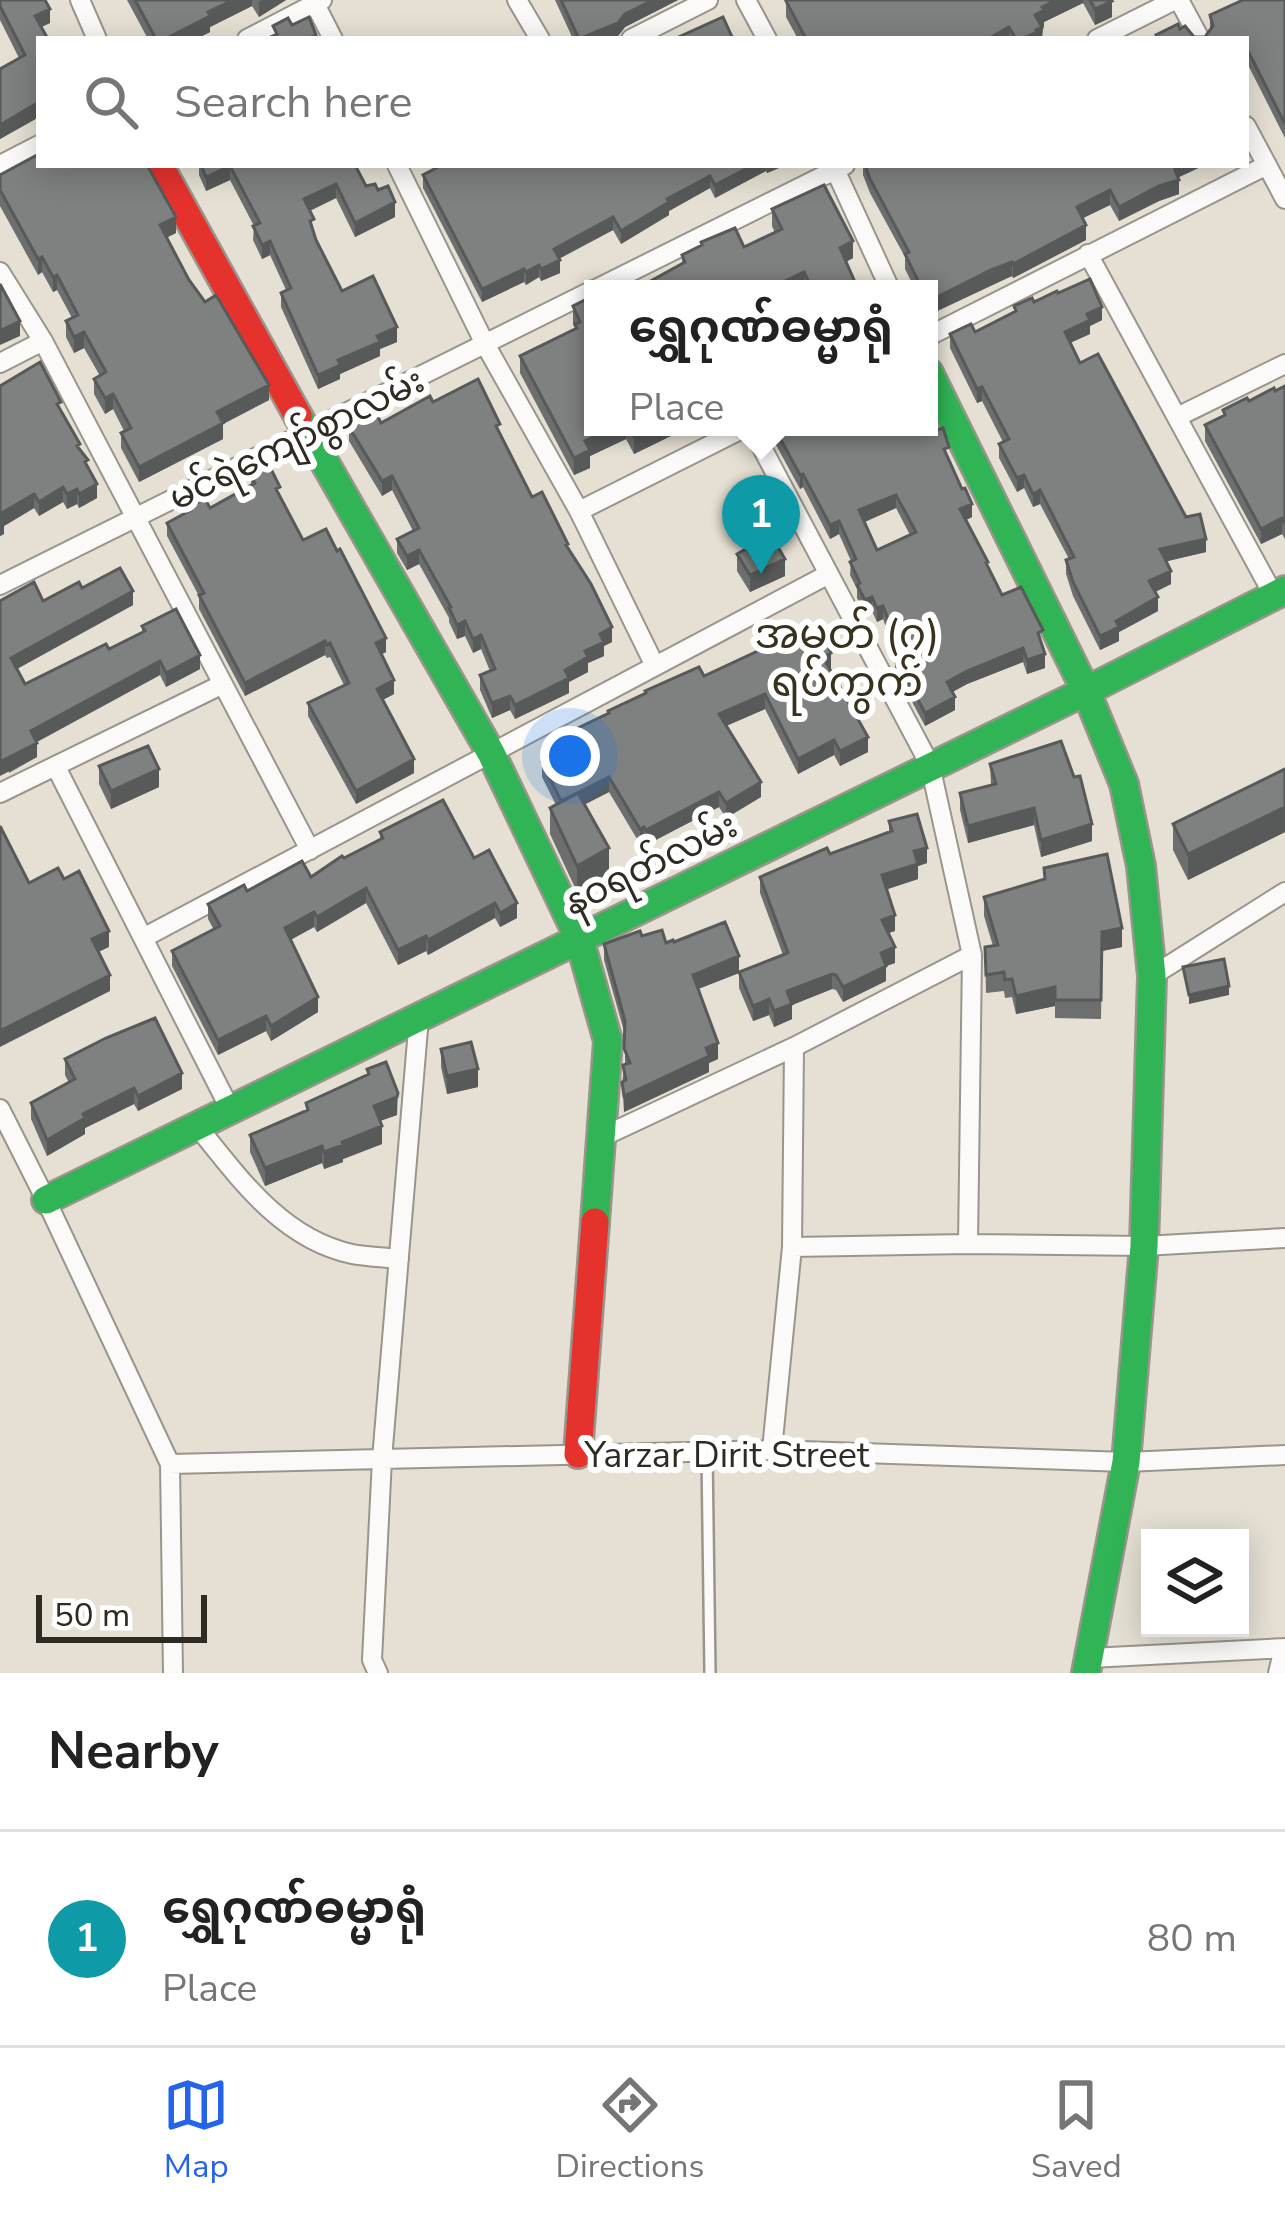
<!DOCTYPE html>
<html lang="en">
<head>
<meta charset="utf-8">
<style>
	body { margin:0; font-family:"Nunito Sans","Noto Sans Myanmar",sans-serif; background:#f2f2f2; color:#222 }
	.controls { position:absolute; right:36px; bottom:36px; display:grid; overflow:hidden; border-radius:0px; box-shadow:0 6px 30px #0003 }
	.controls button { width:108px; height:108px; display:grid; place-items:center; padding:0; border:0; border-bottom:3px solid #e0e0e0; background:#fff; color:#222; font:60px sans-serif }
	.scale { position:absolute; left:36px; bottom:30px; width:171px; box-sizing:border-box; padding-left:12px; border:6px solid #2e2b22; border-top:0; font-size:33px; line-height:42px; white-space:nowrap; color:#2e2b22; -webkit-text-stroke:9px #fff; paint-order:stroke }
	.you { position:absolute; left:570px; top:756px; width:42px; height:42px; margin:-30px; border:9px solid #fff; border-radius:50%; background:#1a73e8; box-shadow:0 0 0 18px #1a73e833 }
	.badge { display:grid; place-items:center; width:78px; height:78px; border-radius:50%; background:#2563eb; color:#fff; font-size:39px; font-weight:700 }
	.pin { position:absolute; translate:-50% -99px; filter:drop-shadow(0 3px 6px #0008) }
	.pin::after { content:''; position:absolute; top:63px; width:42px; height:36px; background:inherit; clip-path:polygon(0 0,100% 0,50% 100%) }
	.popup { position:absolute; left:584px; top:280px; width:354px; height:156px; box-sizing:border-box; display:grid; place-content:center; border-radius:0px; background:#fff; filter:drop-shadow(0 3px 9px #0005); font-size:39px; white-space:nowrap; color:#767676 }
	.popup b { font-size:45px; color:#222 }
	.popup::after { content:''; position:absolute; left:50%; top:100%; margin-left:-24px; border:24px solid transparent; border-top-color:#fff }
	.list { margin:0; padding:0; list-style:none }
	h2 { display:flex; justify-content:space-between; align-items:center; height:156px; margin:0; padding:0 48px; font-size:51px }
	h2 small { font-size:39px; font-weight:400; color:#767676 }
	.list li { display:grid; grid-template-columns:78px 1fr auto; gap:36px; align-items:center; box-sizing:border-box; height:216px; padding:0 48px; border-top:3px solid #e0e0e0 }
	.list b { display:block; font-size:45px; white-space:nowrap }
	.list p { margin:0; font-size:39px; white-space:nowrap; color:#767676 }
	.list em { font-size:39px; font-style:normal; color:#767676 }
	.icon { flex:none; width:66px; height:66px; fill:none; stroke:currentColor; stroke-width:2; stroke-linecap:round; stroke-linejoin:round }
	.map { position:relative; flex:none; width:1285px; height:1673px; overflow:hidden }
	.search { position:absolute; background:#fff; box-shadow:0 6px 30px #0003; left:36px; right:36px; top:36px; height:132px; display:flex; align-items:center; gap:30px; box-sizing:border-box; padding:0 42px; border-radius:0px; color:#767676; font-size:45px }
	.sheet { height:372px; background:#fff }
	nav { display:flex; justify-content:space-around; align-items:center; box-sizing:border-box; height:168px; border-top:3px solid #e0e0e0; background:#fff; font-size:33px; color:#767676 }
	nav a { display:grid; justify-items:center; gap:6px }
	nav .on { color:#2563eb }
	.map>svg:first-child { display:block }
</style>
</head>
<body>
<div class="map">
<svg width="1285" height="1673" viewBox="0 0 1285 1673">
	<rect width="100%" height="100%" fill="#e5e0d3"/>
	<g fill="none" stroke-linecap="round" stroke-linejoin="round">
		<defs>
			<path id="lane" d="M707 1453 710 1673"/>
			<path id="street" d="M80 0 97 39
				M517 0 540 39
				M746 0 767 39
				M1179 0 1200 39
				M315 4 333 39
				M247 39 322 0
				M631 39 708 0
				M1097 39 1175 0
				M1246 126 1285 199
				M0 165 39 145
				M397 165 485 344 579 511 655 666
				M833 165 890 289
				M1088 254 1274 596
				M0 272 43 341 310 850
				M596 289 845 165
				M929 336 1267 165
				M0 363 43 341
				M1177 417 1285 364
				M751 427 930 765 972 955 968 1244
				M579 511 746 427
				M0 585 593 290
				M56 767 230 1109
				M0 793 223 684
				M143 938 827 575
				M1152 976 1285 892
				M0 1109 46 1200 170 1464 173 1673
				M197 1126C239 1178 282 1239 352 1254 367 1257 383 1257 399 1259
				M602 1137 794 1047 972 955
				M792 1247 968 1244 1144 1246 1285 1238
				M772 1450 792 1247 794 1047
				M170 1464 772 1450 1126 1462 1285 1455
				M1090 1658 1285 1648
				M378 1673 372 1660 382 1459 419 1017
				M1278 1673 1284 1648"/>
			<path id="fast" d="M929 373 1086 691 1124 784 1141 866 1152 976 1144 1246 1126 1462 1086 1673
				M298 416 491 753 579 938 608 1041 595 1222
				M46 1200 1086 691 1285 590"/>
			<path id="jam" d="M159 165 298 416
				M578 1454 595 1222"/>
		</defs>
		<use href="#lane" stroke="#99958c" stroke-width="14"/>
		<use href="#street" stroke="#99958c" stroke-width="22"/>
		<use href="#fast" stroke="#99958c" stroke-width="32"/>
		<use href="#jam" stroke="#99958c" stroke-width="32"/>
		<use href="#lane" stroke="#fbfaf8" stroke-width="9"/>
		<use href="#street" stroke="#fbfaf8" stroke-width="18"/>
		<use href="#fast" stroke="#30b455" stroke-width="27"/>
		<use href="#jam" stroke="#e5322d" stroke-width="27"/>
	</g>
	<path fill="#6c6f6e" fill-rule="evenodd" d="M0 0 50 23 41 27 39 39V117L0 139 19 58 0 20Z
		M127 0H286L259 17 252 6 210 27V32L196 39H148Z
		M555 0H678L625 27 618 36 610 39H573Z
		M788 0H1111L1112 17 1095 25 1083 3 1044 22 1042 39H798L786 17V1Z
		M1285 0V138L1248 65 1246 39H1156V35L1180 29 1194 37H1205L1210 30V15Z
		M39 165 176 233 167 237 189 280 269 400 223 424V439L139 482 121 448V433L124 431 113 409 105 414 94 394V379L100 376 84 348 74 353 66 337V321L72 318 57 290 53 292 42 272 38 275 0 206V175Z
		M199 165H355L366 186 395 217 355 237 336 198 310 211 314 234 342 291 397 342 380 349V356L340 374V379L318 389 281 307V293L286 290 270 255 262 259 253 240 254 226 230 180 206 191 199 175Z
		M631 165H786L767 173 766 171 715 198 710 188 669 211V215L621 244 613 230 559 259 560 273 541 281 539 277 526 285 524 282 482 302 423 188V175Z
		M863 165H1204L1178 177 1179 194 1159 201 1119 221 1110 205 1083 218 1086 240 1013 278 1012 276 991 284 929 289H915L905 269V257L870 193 863 175Z
		M772 209 853 258 846 262 858 289H643L647 287V283L682 264V255L701 246V242L744 247 775 233 772 226Z
		M1058 293 1102 320 1090 326V334L1070 343 1080 363 1206 552 1166 561 1171 584 1155 592 1158 611 1119 632V641L1100 650 1073 596 1066 574V560L1069 559 1040 504 1033 507 1024 488 1017 492 999 458V444L1003 442 982 401 977 403 950 348V334L975 332 1014 312V306Z
		M589 298 593 427H683V430L634 454 626 439 590 456V468L574 475 520 373V356L575 329 573 324V306Z
		M0 386 61 412 88 467 97 498 79 508 77 504 67 509 63 502 39 516 34 508 4 526V534L0 536Z
		M1285 386V539L1282 534 1261 544 1205 441V425L1223 416V410Z
		M433 402 500 432 532 497 568 548 612 642 604 646V656L588 663V672L569 682V693L515 719 510 710 492 718 480 690V675L490 671 481 649 473 653 465 636 457 639 449 622V618L419 564 407 570 397 553V539L413 531 392 490 382 496 349 441V427L381 423Z
		M770 427H929L949 460 972 517 966 520 1002 595 1043 644 1045 668 1027 674 1023 662 967 684 952 692 955 710 925 726 895 670V656H897L883 619 877 622 872 611 865 614 857 598V589L850 575 851 561 839 534 830 539 803 487 800 489 770 434ZM896 508 910 535 877 550 865 522Z
		M251 476 280 497 303 540 386 652 381 654 394 694 382 700 414 773 356 804 308 716V703L344 685 330 657 327 658 325 655 245 696 199 609V596L167 536V523L189 511V507L210 508 251 485Z
		M737 554 785 576 750 592 737 571Z
		M82 588 133 605 17 669 25 684 109 649 142 632V626L200 669 166 687 160 675 37 742V757L9 773 0 601H43Z
		M830 669 868 752 840 766 834 755 798 774 765 709 726 726 761 797 726 818 719 807 646 845 644 842 640 844 609 792 584 805 609 874 577 892 550 834V808L556 805 542 777V762L554 756 553 740 704 676Z
		M990 764 1092 841 1041 857 1034 825 968 843 960 810V793L991 785Z
		M99 766 159 787 111 809 99 784Z
		M1285 769V832L1188 880 1173 850V824Z
		M889 821 927 863 918 866V879L887 889 895 931 888 933 895 963 886 966V981L843 1002 836 990 832 989 792 1005V1019L774 1027 769 1015 753 1021 739 988V972L783 955 760 893V877L889 832Z
		M380 832 474 858 517 918 500 927 495 918 428 955 426 951 398 965 366 903 317 932 314 927 290 940 318 1012 271 1041 266 1031 218 1055 172 966V951L214 930 208 919V904L247 891 311 877 380 839Z
		M984 897 1122 947 1102 951 1101 1019 1055 1018V1006L1016 1014 1012 997 1005 998 1004 991 986 993 985 947 993 946 984 916Z
		M642 936 666 943 674 942 739 973 698 989 718 1059 709 1063V1072L624 1112 622 1082 625 1064V1035L604 960V944Z
		M441 1049 478 1087 447 1094 441 1067Z
		M65 1059 182 1089 138 1111 134 1104 85 1128V1134L47 1156 31 1119V1103L69 1083 65 1075Z
		M367 1069 398 1093 397 1115 380 1121 382 1144 343 1159V1162L324 1169 322 1163 265 1186 250 1152V1135L306 1111V1103L367 1075Z"/>
	<path fill="#585a5a" d="M233 0H252V6L210 27V32L196 39H165L208 12Z
		M262 0H286L259 17V2Z
		M653 0H678L625 27 618 36 610 39H579Z
		M1057 0H1083V3L1044 22V26L1035 30V15L1042 7Z
		M1112 1V17L1095 25V9Z
		M50 9V23L35 30V16Z
		M1009 27V39H988Z
		M1042 27V39H1021L1036 30Z
		M39 102V117L0 139V125Z
		M753 165H766V171L715 198V185Z
		M767 165H786L767 173Z
		M1173 165H1205L1173 180Z
		M230 166V180L206 191V177Z
		M710 176V188L669 211V215L621 244V231L667 199Z
		M1179 180V194L1159 201 1119 221V207L1159 186Z
		M336 184V198L304 213V199Z
		M1110 190V205L1077 221V207Z
		M395 202V217L355 237V223Z
		M176 217V233L160 241V225Z
		M613 217V230L554 261V249Z
		M1086 225V240L1013 278V264Z
		M270 241V255L262 259V245Z
		M853 241V258L840 265V248Z
		M42 257V272L38 275V259Z
		M560 260V273L541 281V269Z
		M1012 262V276L929 315V301Z
		M539 265V277L526 285V272Z
		M524 269V282L482 302V289Z
		M804 272V289H768Z
		M57 275V290L53 292V277Z
		M1102 307V320L1090 326V334L1065 345V332L1087 314Z
		M20 321V336L0 345V331Z
		M397 327V342L380 349V356L340 374V379L318 389V375L377 336Z
		M84 332V348L74 353V337Z
		M269 385V400L223 424V439L139 482V467L217 412Z
		M982 387V401L977 403V389Z
		M113 394V409L105 414V398Z
		M614 427H626V439L590 456V468L574 475V458L585 441Z
		M654 427H683V430L634 454V437Z
		M803 474V487L800 489V475Z
		M1024 475V488L1017 492V478Z
		M392 476V490L382 496V481Z
		M97 484V498L79 508V494Z
		M63 487V502L39 516V502Z
		M77 489V504L67 509V494Z
		M1040 490V504L1033 507V494Z
		M34 494V508L4 526V534L0 536V514Z
		M896 495V508L859 524V510Z
		M972 504V517L960 523V509Z
		M1282 518V534L1261 544V529Z
		M839 521V534L830 539V525Z
		M1206 539V552L1160 563V549Z
		M419 550V564L407 570V556Z
		M785 559V576L750 592V575Z
		M1171 571V584L1149 595V581Z
		M133 591V605L11 672V658Z
		M872 597V611L865 614V600Z
		M1158 597V611L1119 632V641L1100 650V636L1116 621Z
		M883 606V619L877 622V608Z
		M465 621V636L457 639V625Z
		M612 627V642L604 646V656L588 663V672L569 682V693L515 719V705L565 670 600 634Z
		M481 635V649L473 653V639Z
		M386 638V652L376 657V643Z
		M325 641V655L245 696V683Z
		M1023 648V662L967 684 947 695V682L967 671Z
		M831 653V669L823 672V657Z
		M1045 654V668L1027 674V660Z
		M200 655V669L166 687V673Z
		M160 661V675L31 745V731Z
		M394 680V694L377 703V689Z
		M765 694V709L719 729V714Z
		M510 696V710L492 718V703Z
		M955 697V710L925 726V713Z
		M868 737V752L840 766V751Z
		M834 740V755L798 774V759Z
		M37 743V757L0 776V762Z
		M414 759V773L356 804V791Z
		M159 769V787L111 809V791Z
		M609 777V792L561 816V801Z
		M761 782V797L726 818V803Z
		M719 792V807L646 845V830Z
		M1285 807V832L1188 880V854Z
		M1034 808V825L968 843V826Z
		M1092 824V841L1041 857V840Z
		M644 827V842L640 844V829Z
		M609 848V874L577 892V866Z
		M927 848V863L918 866V879L882 891V875L914 851Z
		M366 888V903L317 932V917Z
		M495 903V918L428 955V940Z
		M517 903V918L500 927V913Z
		M314 912V927L285 943V928Z
		M895 915V931L882 935V920Z
		M1122 928V947L1102 951 1101 1019 1102 932Z
		M109 931V947L92 955V939Z
		M426 936V951L398 965V950Z
		M895 947V963L886 966V981L843 1002V987L881 953Z
		M739 956V973L693 991V975Z
		M832 974V989L792 1005V1019L774 1027V1011L787 991Z
		M110 975V991L0 1047V1031Z
		M1229 986V995L1189 1004V995Z
		M1055 987V1006L1016 1014V996Z
		M318 997V1012L271 1041V1026Z
		M769 999V1015L753 1021V1006Z
		M266 1016V1031L218 1055V1040Z
		M718 1043V1059L709 1063V1072L624 1112V1096L706 1048Z
		M478 1069V1087L447 1094V1076Z
		M182 1073V1089L138 1111V1096Z
		M134 1088V1104L85 1128V1134L47 1156V1140L83 1114Z
		M397 1097V1115L374 1123V1106Z
		M382 1126V1144L343 1159V1162L324 1169V1152L342 1142Z
		M322 1146V1163L265 1186V1168Z"/>
	<path fill="#7e8180" stroke="#585a5a" stroke-width="3" fill-rule="evenodd" d="M0 0H45L50 9 35 16 48 39H39V102L0 125V69L25 55 0 6Z
		M135 0H233L208 12 210 16 165 39H156Z
		M561 0H653L625 14 618 23 579 39Z
		M788 0H1057L1042 7 1044 10 1035 15 1042 27 1036 30 1038 32 1021 39H1016L1009 27 988 39H806L786 1Z
		M1090 0H1111L1112 1 1095 9Z
		M1243 0H1285V124L1248 51 1246 52V39H1158L1156 35 1178 24 1180 29 1185 26 1194 37H1205L1213 26 1210 15Z
		M309 17 316 35 312 37 313 39H266L277 34 273 26 288 18 292 25Z
		M723 17 733 39H674Z
		M37 155 39 165 43 166 147 165 176 217 160 225 189 280 205 302 216 295 269 385 217 412 223 423 139 467 121 433 131 428 113 394 105 398 94 379 106 372 84 332 74 337 66 321 78 315 57 275 53 277 42 257 38 259 0 190V175Z
		M201 165H355L366 186 375 184 378 190 388 186 395 202 355 223 336 184 304 199 314 219 310 221 316 240 342 291 373 276 397 327 377 336 380 342 338 360 340 365 318 375 281 293 291 288 270 241 262 245 253 226 260 223 230 166 206 177Z
		M442 165 628 166 753 165 715 185 710 176 667 199 669 202 621 231 613 217 554 249 560 260 541 269 539 265 526 272 524 269 482 289 423 175Z
		M865 165H1173L1179 180 1159 186 1119 207 1110 190 1077 207 1086 225 1013 264 1012 262 991 270 929 301V289H922L905 254 909 252 870 179Z
		M824 185 853 241 840 248 858 289H812L804 272 768 289H643L649 286 647 283 685 262 682 255 702 245 701 242 735 228 744 247 782 229 772 209Z
		M1090 279 1102 307 1087 314 1090 320 1065 332 1080 363 1098 354 1186 517 1200 514 1206 539 1160 549 1171 571 1149 581 1158 597 1116 621 1119 627 1100 636 1073 582 1066 560 1074 557 1040 490 1033 494 1024 475 1017 478 999 444 1009 439 982 387 977 389 950 334 971 324 975 332 1016 311 1014 306 1032 298 1034 302 1057 291 1058 293Z
		M0 284 20 321 0 331Z
		M589 298 593 306V427H614L585 441 590 450 574 458 520 356 577 328 575 324 580 322 573 306Z
		M40 362 61 402 57 404 80 444 77 446 88 460 85 462 97 484 79 494 77 489 67 494 63 487 39 502 34 494 0 514 4 519 0 521V386Z
		M478 379 500 424 496 426 532 497 542 492 568 544 566 545 591 584 612 627 600 634 604 642 585 651 588 657 565 670 569 678 515 705 510 696 492 703 480 675 495 669 481 635 473 639 465 621 457 625 449 608 451 607 419 550 407 556 397 539 419 528 392 476 382 481 349 427 376 413 381 423 430 396 433 402Z
		M1285 386V524L1282 518 1261 529 1205 425 1225 415 1223 410 1247 398 1249 401 1274 388 1275 391Z
		M929 426 932 432 943 428 949 447 944 449 962 489 965 488 972 504 960 509 988 562 986 563 1002 595 1021 587 1043 630 1038 633 1045 654 1027 660 1023 648 967 671 947 682 955 697 925 713 895 656 901 653 883 606 877 608 872 597 865 600 857 585 860 583 850 562 856 559 839 521 830 525 803 474 800 475 774 427ZM896 495 916 532 877 550 859 510Z
		M628 427H654L634 437Z
		M270 467 280 487 276 489 303 540 326 529 337 551 340 549 386 638 376 643 394 680 377 689 414 759 356 791 308 703 349 683 330 643 327 645 325 641 245 683 199 595 204 593 167 523 191 510 189 507 205 499 210 508 255 483 251 476Z
		M771 535 785 559 750 575 737 554Z
		M120 568 133 591 11 658 25 684 106 644 109 649 145 631 142 626 176 609 200 655 166 673 160 661 31 731 37 743 0 762V601L34 582 43 601 79 582 82 588Z
		M818 623 831 653 823 657 868 737 840 751 834 740 798 759 765 694 719 714 761 782 726 803 719 792 646 830 644 827 640 829 609 777 561 801 542 762 560 753 553 740 609 713 608 711 646 693 645 691 699 667 704 676Z
		M1061 741 1074 777 1080 776 1092 824 1041 840 1034 808 968 826 960 793 996 784 990 764Z
		M148 746 159 769 111 791 99 766Z
		M1285 769V807L1188 854 1173 824Z
		M578 793 609 848 577 866 550 808Z
		M443 800 474 858 489 850 517 903 500 913 495 903 428 940 426 936 398 950 366 888 317 917 314 912 285 928 318 997 271 1026 266 1016 218 1040 172 951 220 926 208 904 244 885 247 891 302 861 311 877 342 856 344 858 383 838 380 832Z
		M917 814 927 848 914 851 918 864 882 875 895 915 882 920 895 947 881 953 886 966 843 987 836 975 832 974 787 991 792 1004 774 1011 769 999 753 1006 739 972 788 953 760 877 827 848 830 854 892 831 889 821Z
		M0 826 29 883 58 868 64 879 79 871 109 931 92 939 110 975 0 1031Z
		M1107 854 1122 928 1102 932 1101 1000H1055V987L1016 996 1012 979 1005 980 1004 972 986 975 985 947 998 945 984 897 1045 879 1044 868Z
		M725 922 739 956 693 975 718 1043 706 1048 709 1056 624 1096 622 1082 626 1080 623 1065 630 1063 624 1048 625 1021 604 944 640 931 642 936 662 930 666 943 673 940 674 942Z
		M1224 959 1229 986 1189 995 1183 967Z
		M155 1018 182 1073 138 1096 134 1088 83 1114 85 1118 47 1140 31 1103 75 1079 65 1059 106 1038Z
		M471 1042 478 1069 447 1076 441 1049Z
		M386 1062 398 1093 397 1097 374 1106 382 1126 342 1142 343 1145 324 1152 322 1146 265 1168 250 1135 308 1110 306 1103 369 1074 367 1069Z"/>
	<g text-anchor="middle" stroke-width="12" stroke-linejoin="round" paint-order="stroke">
		<g font-size="36" fill="#2e2b22" stroke="#fff">
			<text transform="translate(296 438) rotate(-26)" y="13">မင်ရဲကျော်စွာလမ်း</text>
			<text transform="translate(650 863) rotate(-26)" y="13">နဝရတ်လမ်း</text>
			<text x="727" y="1467">Yarzar Dirit Street</text>
		</g>
		<g font-size="42" fill="#38311e" stroke="#fff">
			<text x="847" y="648">အမှတ် (၇)<tspan x="847" dy="48">ရပ်ကွက်</tspan></text>
		</g>
	</g>
</svg>
<div class="controls">
<button><svg class="icon" aria-label="layers" viewBox="0 0 24 24"><path d="M12 4l9 5-9 5-9-5zM3 14l9 5 9-5"/></svg></button>
</div>
<div class="scale">50 m</div>
<div class="you"></div>
<div class="pin badge" style="left:761px;top:574px;background:#0f9aa8">1</div>
<div class="popup"><b>ရွှေဂုဏ်ဓမ္မာရုံ</b>Place</div>
<div class="search"><svg class="icon" aria-label="search" viewBox="0 0 24 24"><circle cx="10" cy="10" r="6"/><path d="M15 15l6 6"/></svg>Search here</div>
</div>
<section class="sheet">
<h2>Nearby<small></small></h2>
<ul class="list">
<li><span class="badge" style="background:#0f9aa8">1</span><div><b>ရွှေဂုဏ်ဓမ္မာရုံ</b><p>Place</p></div><em>80 m</em></li>
</ul>
</section>
<nav>
<a class="on"><svg class="icon" aria-label="map" viewBox="0 0 24 24"><path d="M3 6l6-2 6 2 6-2v14l-6 2-6-2-6 2zM9 4v14M15 6v14"/></svg>Map</a>
<a><svg class="icon" aria-label="directions" viewBox="0 0 24 24"><path d="M12 3l9 9-9 9-9-9zM9 14v-3h6M13 9l2 2-2 2"/></svg>Directions</a>
<a><svg class="icon" aria-label="saved" viewBox="0 0 24 24"><path d="M7 4h10v16l-5-4-5 4z"/></svg>Saved</a>
</nav>
</body>
</html>
